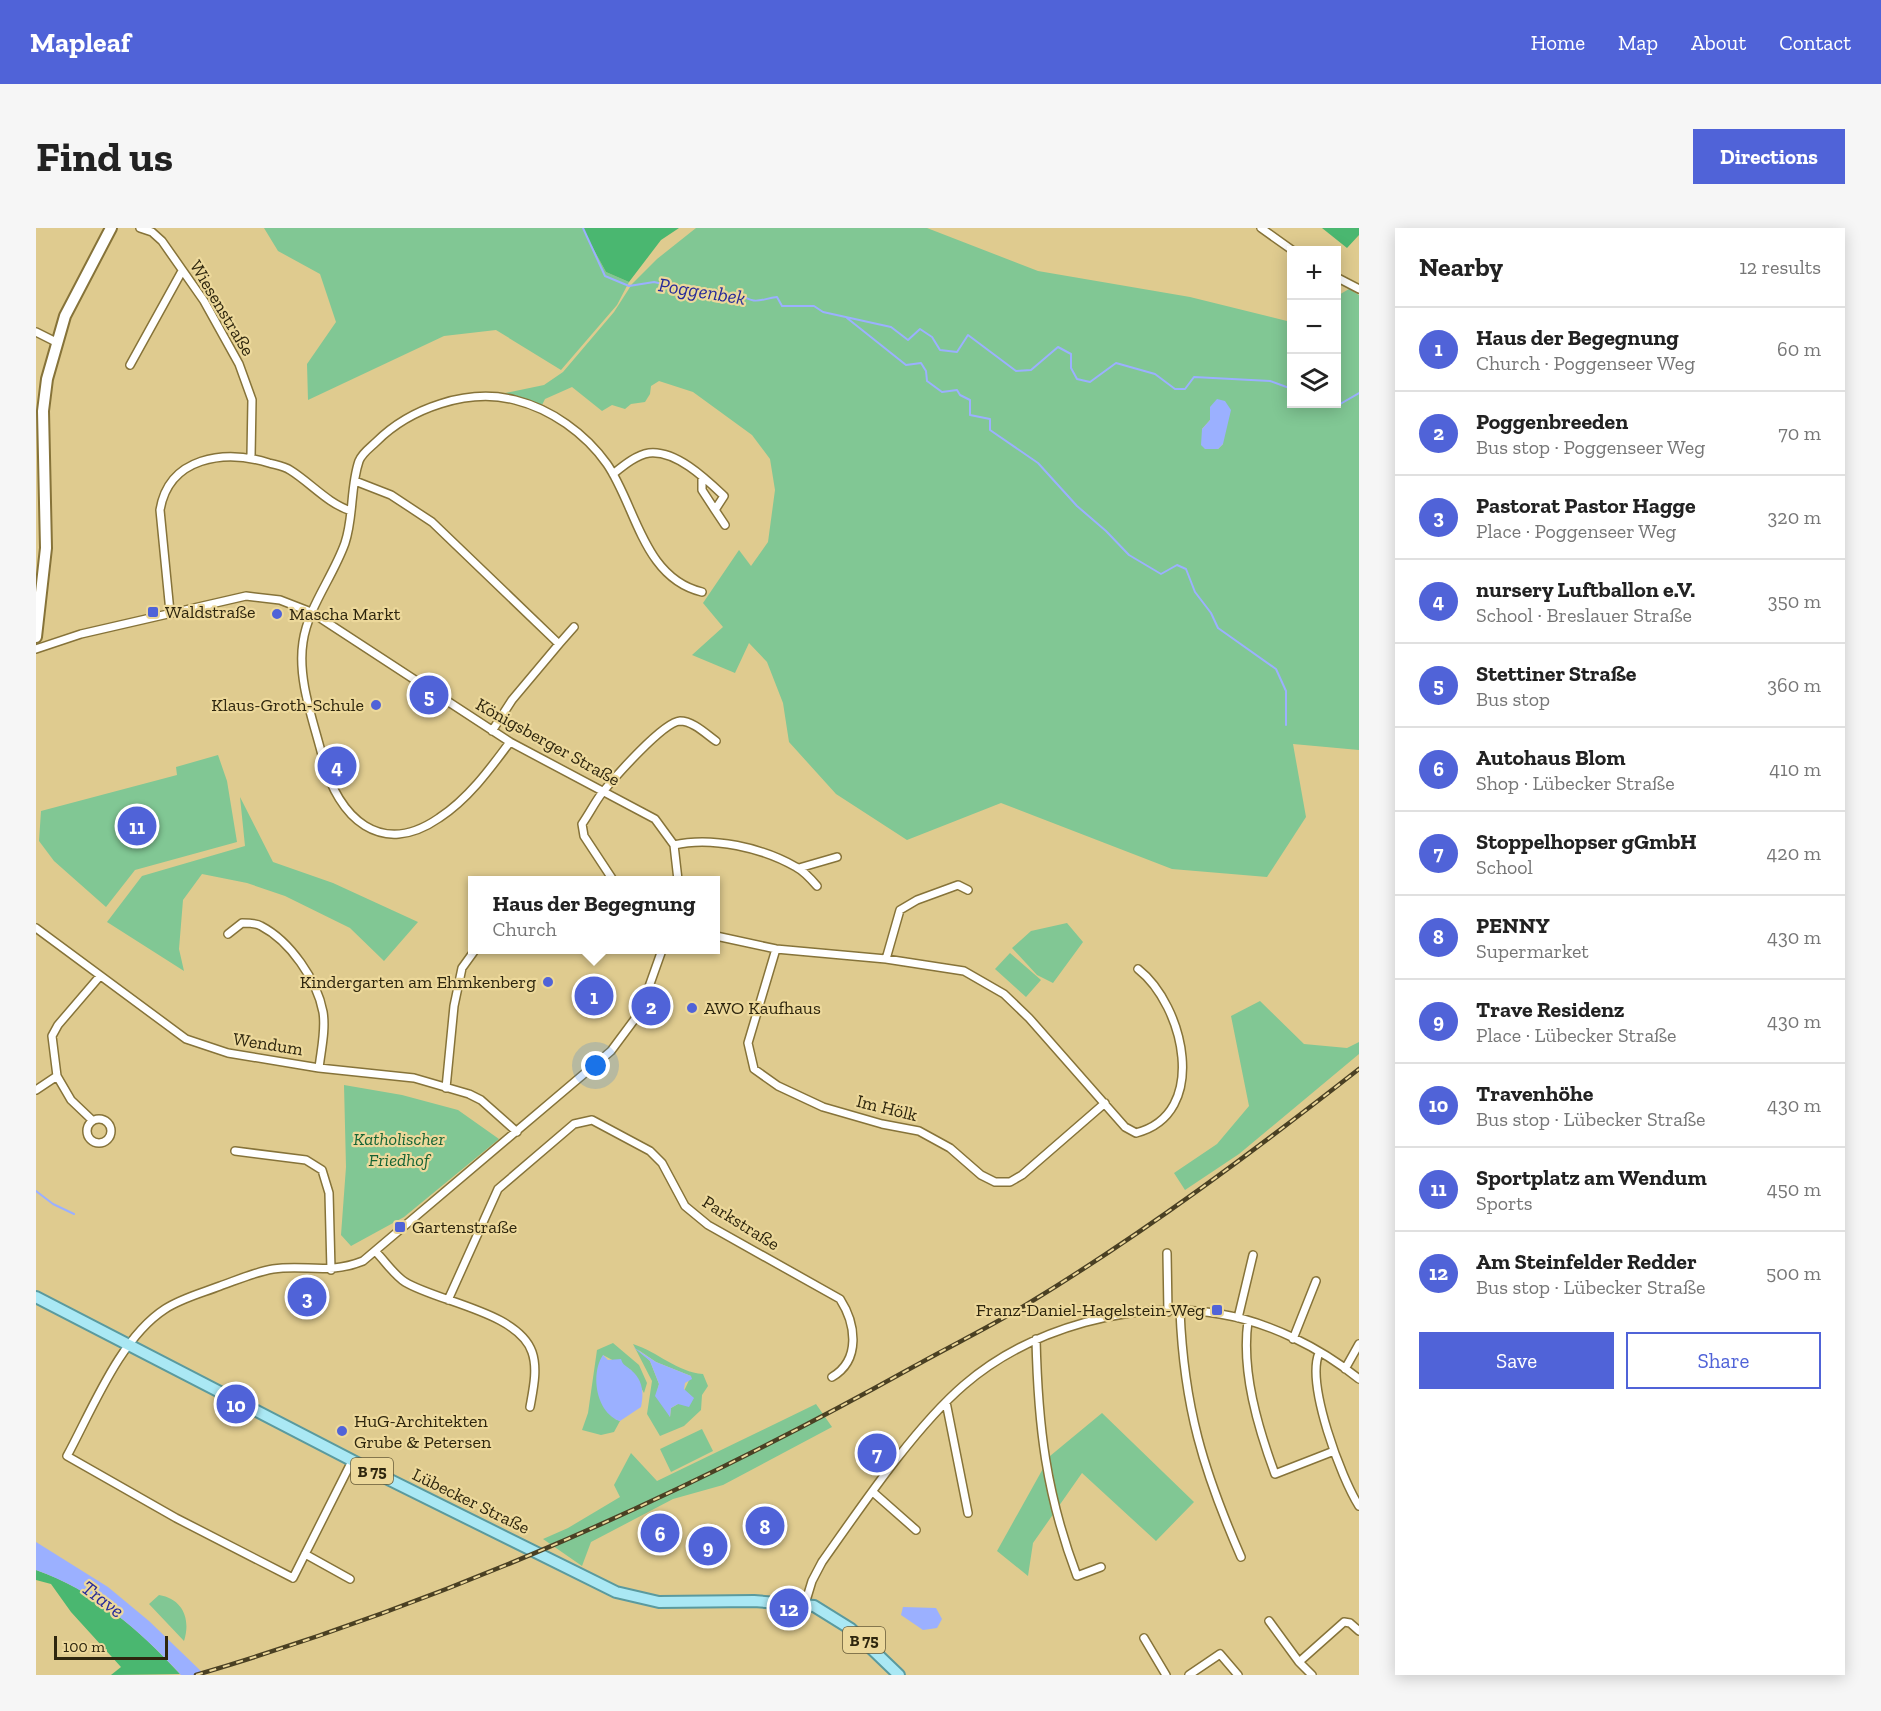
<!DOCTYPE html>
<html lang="en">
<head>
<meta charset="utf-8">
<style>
	body { margin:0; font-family:"Zilla Slab",serif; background:#f6f6f6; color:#222 }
	.controls { position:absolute; right:18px; top:18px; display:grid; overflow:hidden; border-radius:0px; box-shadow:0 3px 15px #0003 }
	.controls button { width:54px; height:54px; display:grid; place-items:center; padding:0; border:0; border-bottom:2px solid #e0e0e0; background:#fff; color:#222; font:30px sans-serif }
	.scale { position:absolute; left:18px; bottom:15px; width:114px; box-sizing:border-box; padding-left:6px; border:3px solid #2e260e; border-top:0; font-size:16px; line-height:21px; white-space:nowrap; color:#2e260e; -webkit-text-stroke:4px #ecd89b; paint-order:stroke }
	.you { position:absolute; left:560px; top:838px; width:21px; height:21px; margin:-15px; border:4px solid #fff; border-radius:50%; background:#1a73e8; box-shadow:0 0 0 9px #1a73e833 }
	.badge { display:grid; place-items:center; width:39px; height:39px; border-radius:50%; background:#5063d8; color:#fff; font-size:20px; font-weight:700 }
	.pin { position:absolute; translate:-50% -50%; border:3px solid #fff; box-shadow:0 2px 6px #0006 }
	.popup { position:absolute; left:432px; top:648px; width:252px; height:78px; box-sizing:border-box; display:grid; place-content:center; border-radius:0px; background:#fff; filter:drop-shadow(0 2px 4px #0005); font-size:20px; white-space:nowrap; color:#767676 }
	.popup b { font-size:22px; color:#222 }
	.popup::after { content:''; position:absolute; left:50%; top:100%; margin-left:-12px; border:12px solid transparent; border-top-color:#fff }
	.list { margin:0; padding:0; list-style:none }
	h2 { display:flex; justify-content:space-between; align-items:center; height:78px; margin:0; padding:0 24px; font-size:26px }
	h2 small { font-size:20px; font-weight:400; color:#767676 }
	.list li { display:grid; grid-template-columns:39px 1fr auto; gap:18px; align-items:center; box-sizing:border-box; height:84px; padding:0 24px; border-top:2px solid #e0e0e0 }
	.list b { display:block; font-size:22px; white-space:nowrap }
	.list p { margin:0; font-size:20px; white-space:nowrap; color:#767676 }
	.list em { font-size:20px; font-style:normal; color:#767676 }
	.actions { display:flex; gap:12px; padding:18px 24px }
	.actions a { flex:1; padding:14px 0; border:2px solid #5063d8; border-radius:0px; text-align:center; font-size:21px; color:#5063d8 }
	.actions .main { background:#5063d8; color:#fff }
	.icon { flex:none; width:33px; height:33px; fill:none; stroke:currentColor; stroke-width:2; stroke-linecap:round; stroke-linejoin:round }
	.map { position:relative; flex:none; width:1323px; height:1447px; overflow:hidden; border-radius:0px }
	header { display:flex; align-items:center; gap:36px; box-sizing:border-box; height:84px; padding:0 30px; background:#5063d8; color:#fff }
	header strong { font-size:28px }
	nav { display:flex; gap:33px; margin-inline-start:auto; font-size:21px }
	.intro { display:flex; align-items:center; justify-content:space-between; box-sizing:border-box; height:144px; padding:0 36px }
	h1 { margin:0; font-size:42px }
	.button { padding:15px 27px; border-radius:0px; background:#5063d8; color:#fff; font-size:21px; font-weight:700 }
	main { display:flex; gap:36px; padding:0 36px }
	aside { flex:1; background:#fff; border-radius:0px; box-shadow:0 3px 15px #0003 }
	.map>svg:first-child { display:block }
</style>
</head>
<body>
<header>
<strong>Mapleaf</strong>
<nav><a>Home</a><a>Map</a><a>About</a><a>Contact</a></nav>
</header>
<div class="intro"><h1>Find us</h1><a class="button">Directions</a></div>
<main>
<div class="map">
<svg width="1323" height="1447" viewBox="0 0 1323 1447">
	<rect width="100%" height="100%" fill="#dfcb8f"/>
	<path fill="#81c794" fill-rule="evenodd" d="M228 0H546L570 44 593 54 581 77 525 142 460 102 408 108 272 172 271 136 300 94 284 46 242 23Z
		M660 0H891L1002 43 1154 69 1255 94 1256 176H1300L1301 68 1313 61 1323 67V522L1257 516 1270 589 1231 649 1136 641 965 575 871 612 800 566 753 514 747 475 731 434 713 415 699 445 656 427 687 399 667 375 703 322 715 338 732 314 739 262 734 231 716 207 657 164 623 153 615 158 614 166 609 174 595 176 589 181 576 177 566 183 536 159 509 171 506 177 469 165 508 157 527 144 578 84 596 56 621 31ZM1174 192 1187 216 1182 221H1169L1166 201Z
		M182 527 191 553 201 614 99 642 70 679 18 633 3 613 5 583 141 547 140 539Z
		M204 569 237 634 297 655 382 694 348 733 314 700 249 668 211 655 166 646 147 672 143 721 148 743 71 694 106 648 209 618Z
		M1031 695 1047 714 1017 755 1001 747 976 720 995 703Z
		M974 725 1005 752 990 769 959 741Z
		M1224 773 1268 816 1311 820 1323 814V826L1203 926 1149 962 1138 945 1181 916 1213 878 1195 788Z
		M308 857 366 867 422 882 463 911 368 989 315 1018 305 1007 310 939Z
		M577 1115 603 1137 611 1155 608 1165 595 1142 567 1127 579 1191 584 1193 578 1204 565 1207 546 1202 552 1185 561 1122Z
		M597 1116C622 1124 641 1144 667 1146L672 1158 666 1167 665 1182 648 1198 624 1208 611 1186 616 1153ZM601 1121 620 1134 655 1148 642 1176 635 1180 634 1189 621 1164 623 1156 614 1133Z
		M780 1176 796 1199 687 1257 637 1271 555 1314 546 1338 507 1311 532 1300 584 1269 578 1257 595 1225 621 1253Z
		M1066 1185 1158 1274 1120 1313 1046 1245 997 1315 992 1348 961 1323 1014 1228Z
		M666 1201 677 1223 635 1244 624 1221Z
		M123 1367C147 1371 155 1391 148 1413L113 1376Z"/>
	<path fill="#4ab770" d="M546 0H643L625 12 593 54 570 44Z
		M1286 0H1323V7L1311 20Z
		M0 1342C57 1362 103 1401 144 1446L75 1447 85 1439 35 1384 15 1356 0 1352Z"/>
	<path fill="#9bb0ff" d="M1181 171 1189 173 1195 182 1187 216 1182 221H1169L1165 217 1166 201 1174 192V179Z
		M597 1119 620 1134 655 1148 656 1151 649 1155 648 1161 658 1170 653 1179 642 1176 635 1180 634 1189 619 1168 623 1156 614 1133Z
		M567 1127 572 1132 585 1131C587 1138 590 1137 595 1142 607 1152 608 1165 605 1179L584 1193C560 1185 554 1146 567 1127Z
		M0 1314 72 1359 113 1393 169 1447H145C104 1402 57 1362 0 1342Z
		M867 1379 900 1380 906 1391 901 1400 887 1402 865 1387Z"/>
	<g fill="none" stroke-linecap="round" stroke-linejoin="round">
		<path stroke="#9bb0ff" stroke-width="2" d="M547 0 569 48 593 58 618 54 640 59 654 58 678 67 702 65C720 78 724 71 741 69L746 78H778L787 84 855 99 872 112 884 101 896 109 904 122 921 124 932 107 980 143 995 142 1022 119 1035 126V140L1041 151 1054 154 1080 135 1119 146 1139 161H1149L1158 149 1234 153 1256 161
			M811 90 870 137 885 135 890 143 891 153 906 164 921 162 924 167 934 172V187L954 191V202L1002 235 1041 278 1070 303 1093 327 1125 346 1141 337 1150 341 1159 364 1175 385 1182 400 1240 441 1250 463V497
			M1290 176 1299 179 1323 165
			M0 963 17 976 38 986"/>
		<defs>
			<path id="minor" d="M104 0 116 4 126 13 168 73 203 136 216 172 215 228
				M1225 0 1256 22
				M1300 49 1323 61
				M0 104 20 114
				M94 137 146 43
				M577 246C587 238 600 227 613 225 640 222 670 251 688 268L679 282 666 262V251
				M319 253 355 267 396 294 523 416 476 472 456 503
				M679 282 689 297
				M134 384 124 282C133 229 188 221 233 235 240 237 248 238 254 242 275 255 291 275 315 283
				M523 416 538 399
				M0 421 45 406 210 368 244 372 275 384 474 514 619 591 638 617 642 652
				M474 514C454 541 432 571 403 590 345 630 302 590 287 531 278 494 261 452 267 414 272 379 297 349 309 315 318 288 314 259 323 233 326 225 335 219 340 214 374 180 432 160 479 172 515 181 549 205 571 236 600 278 607 350 666 364
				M638 617C676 608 727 620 760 639 768 643 775 651 781 658
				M763 640 801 629
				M577 652 548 608 546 596C553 586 559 574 566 565 578 550 627 494 644 493 657 493 670 506 680 513
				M0 700 150 811 192 825 283 840 378 850 433 866 445 872 481 904
				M192 706 206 695C212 695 220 695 225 698 254 713 281 752 287 784 290 802 285 822 283 840
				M680 708 740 721 850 731 928 743 968 766 993 790 1089 899 1100 905C1174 886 1148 777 1102 741
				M740 721 712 815 718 841 742 858 787 879 846 896 883 903 914 920 945 947 959 954H974L986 947 1069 875
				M850 731 864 682 881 672 922 657 932 662
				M410 860 418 778 426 740 439 722
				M0 862 21 848
				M51 903a12 12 0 1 1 24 0a12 12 0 1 1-24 0Z
				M56 892 35 872 21 848 16 808 22 797 64 748
				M199 923 270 932 286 942 293 965 295 1042
				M340 1024C349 1033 358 1047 369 1054 402 1074 482 1084 496 1124 502 1141 497 1162 494 1179
				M1131 1025 1132 1084
				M412 1072 462 961 538 896 556 892 614 923 626 935 649 978 672 997 804 1071C820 1096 825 1132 796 1149
				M1144 1083C1148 1179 1167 1242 1205 1329
				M1202 1090 1217 1027
				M1212 1093C1205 1143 1222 1200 1239 1246L1298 1223
				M1000 1111C1002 1198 1010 1266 1041 1348L1065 1339
				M1257 1111 1280 1053
				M1283 1125C1270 1156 1305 1250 1323 1278
				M1309 1141 1323 1116
				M910 1174 932 1285
				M316 1233 257 1350 140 1290 31 1228C56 1182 84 1110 129 1081 146 1070 166 1065 184 1058 201 1052 219 1044 237 1041 270 1036 292 1047 327 1033L575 823 604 784 626 722
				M838 1265 880 1302
				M269 1326 314 1351
				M769 1376 776 1353 786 1334C825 1279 878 1200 928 1157 994 1100 1098 1071 1184 1086 1233 1094 1285 1120 1323 1151
				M1233 1393 1263 1434
				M1108 1410 1130 1447
				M1153 1447 1184 1426 1202 1447
				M1276 1447 1263 1434 1308 1394 1314 1395 1323 1403"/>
			<path id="secondary" d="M0 409 10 320 7 183 11 151 29 88 75 0"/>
			<path id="primary" d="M0 1069 354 1252 580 1364 623 1374 718 1373 778 1378 815 1401 863 1447"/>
		</defs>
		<use href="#minor" stroke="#867339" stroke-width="10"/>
		<use href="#secondary" stroke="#867339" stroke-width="14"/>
		<use href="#primary" stroke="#5a9a9e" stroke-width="14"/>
		<use href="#minor" stroke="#fff" stroke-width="7"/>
		<use href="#secondary" stroke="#fff" stroke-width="10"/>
		<use href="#primary" stroke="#aae8f4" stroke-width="10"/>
		<defs>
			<path id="rail" d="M160 1447C413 1372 647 1267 877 1139 916 1117 956 1098 993 1075 1108 1005 1217 924 1323 841"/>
		</defs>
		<use href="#rail" stroke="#4a4023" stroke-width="4.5"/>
		<use href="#rail" stroke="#ecd89b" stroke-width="2" stroke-dasharray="7" stroke-linecap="butt"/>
	</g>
	<g fill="#5063d8" stroke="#ecd89b" stroke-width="2">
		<rect x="111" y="378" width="12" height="12" rx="3"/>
		<circle cx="241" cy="386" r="6"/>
		<circle cx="340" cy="477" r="6"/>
		<circle cx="512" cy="754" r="6"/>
		<circle cx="656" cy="780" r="6"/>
		<rect x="358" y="993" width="12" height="12" rx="3"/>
		<rect x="1175" y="1076" width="12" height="12" rx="3"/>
		<circle cx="306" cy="1203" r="6"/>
	</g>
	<g text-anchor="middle" stroke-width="4.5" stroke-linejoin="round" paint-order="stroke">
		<g fill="#ecd89b" stroke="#675b38" stroke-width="1.5">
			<rect x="315" y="1230" width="42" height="26" rx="4.5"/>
			<rect x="807" y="1399" width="42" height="26" rx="4.5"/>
		</g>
		<g font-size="16" font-weight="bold" fill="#2e260e">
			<text x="336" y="1249">B 75</text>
			<text x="828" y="1418">B 75</text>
		</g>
		<g font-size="18" fill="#2e260e" stroke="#ecd89b">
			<text transform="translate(186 80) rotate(59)" y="6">Wiesenstraße</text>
			<text transform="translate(512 514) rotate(29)" y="6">Königsberger Straße</text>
			<text transform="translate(232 816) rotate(9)" y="6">Wendum</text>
			<text transform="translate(851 880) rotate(14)" y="6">Im Hölk</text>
			<text transform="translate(705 995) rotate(32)" y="6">Parkstraße</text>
			<text transform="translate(435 1273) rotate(26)" y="6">Lübecker Straße</text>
		</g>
		<g font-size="18" fill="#2e260e" stroke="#ecd89b" text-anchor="start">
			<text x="129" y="390">Waldstraße</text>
			<text x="253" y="392">Mascha Markt</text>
			<text x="328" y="483" text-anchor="end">Klaus-Groth-Schule</text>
			<text x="500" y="760" text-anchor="end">Kindergarten am Ehmkenberg</text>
			<text x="668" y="786">AWO Kaufhaus</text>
			<text x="376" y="1005">Gartenstraße</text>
			<text x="1169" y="1088" text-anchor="end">Franz-Daniel-Hagelstein-Weg</text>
			<text x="318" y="1199">HuG-Architekten<tspan x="318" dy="21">Grube &amp; Petersen</tspan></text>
		</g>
		<g font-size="18" font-style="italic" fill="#166435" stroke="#ecd89b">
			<text x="363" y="917">Katholischer<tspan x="363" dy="21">Friedhof</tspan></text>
		</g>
		<g font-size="20" font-style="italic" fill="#262a99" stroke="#ecd89b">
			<text transform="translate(666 63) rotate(9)" y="7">Poggenbek</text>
			<text transform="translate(67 1371) rotate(37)" y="7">Trave</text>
		</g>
	</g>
</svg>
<div class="controls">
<button>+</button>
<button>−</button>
<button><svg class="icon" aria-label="layers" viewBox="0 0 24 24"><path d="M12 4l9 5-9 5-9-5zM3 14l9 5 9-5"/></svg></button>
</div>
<div class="scale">100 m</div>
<div class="you"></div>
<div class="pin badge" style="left:558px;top:768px">1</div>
<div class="popup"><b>Haus der Begegnung</b>Church</div>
<div class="pin badge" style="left:615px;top:778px">2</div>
<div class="pin badge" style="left:271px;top:1069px">3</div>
<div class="pin badge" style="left:301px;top:538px">4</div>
<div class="pin badge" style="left:393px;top:467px">5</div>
<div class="pin badge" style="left:624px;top:1305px">6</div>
<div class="pin badge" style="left:841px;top:1225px">7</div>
<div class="pin badge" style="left:729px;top:1298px">8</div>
<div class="pin badge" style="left:672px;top:1318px">9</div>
<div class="pin badge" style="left:200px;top:1176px">10</div>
<div class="pin badge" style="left:101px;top:598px">11</div>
<div class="pin badge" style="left:753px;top:1380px">12</div>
</div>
<aside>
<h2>Nearby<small>12 results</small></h2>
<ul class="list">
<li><span class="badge">1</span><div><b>Haus der Begegnung</b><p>Church · Poggenseer Weg</p></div><em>60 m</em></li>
<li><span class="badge">2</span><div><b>Poggenbreeden</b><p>Bus stop · Poggenseer Weg</p></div><em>70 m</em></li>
<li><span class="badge">3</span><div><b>Pastorat Pastor Hagge</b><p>Place · Poggenseer Weg</p></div><em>320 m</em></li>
<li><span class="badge">4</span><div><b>nursery Luftballon e.V.</b><p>School · Breslauer Straße</p></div><em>350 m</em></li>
<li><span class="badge">5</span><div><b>Stettiner Straße</b><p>Bus stop</p></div><em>360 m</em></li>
<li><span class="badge">6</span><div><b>Autohaus Blom</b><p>Shop · Lübecker Straße</p></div><em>410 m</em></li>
<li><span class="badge">7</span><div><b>Stoppelhopser gGmbH</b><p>School</p></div><em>420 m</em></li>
<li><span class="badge">8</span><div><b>PENNY</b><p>Supermarket</p></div><em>430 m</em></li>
<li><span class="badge">9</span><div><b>Trave Residenz</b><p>Place · Lübecker Straße</p></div><em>430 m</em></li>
<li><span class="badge">10</span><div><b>Travenhöhe</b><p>Bus stop · Lübecker Straße</p></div><em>430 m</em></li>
<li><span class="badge">11</span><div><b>Sportplatz am Wendum</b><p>Sports</p></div><em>450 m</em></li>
<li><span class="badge">12</span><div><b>Am Steinfelder Redder</b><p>Bus stop · Lübecker Straße</p></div><em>500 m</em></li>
</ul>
<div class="actions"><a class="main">Save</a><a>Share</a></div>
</aside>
</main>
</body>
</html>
